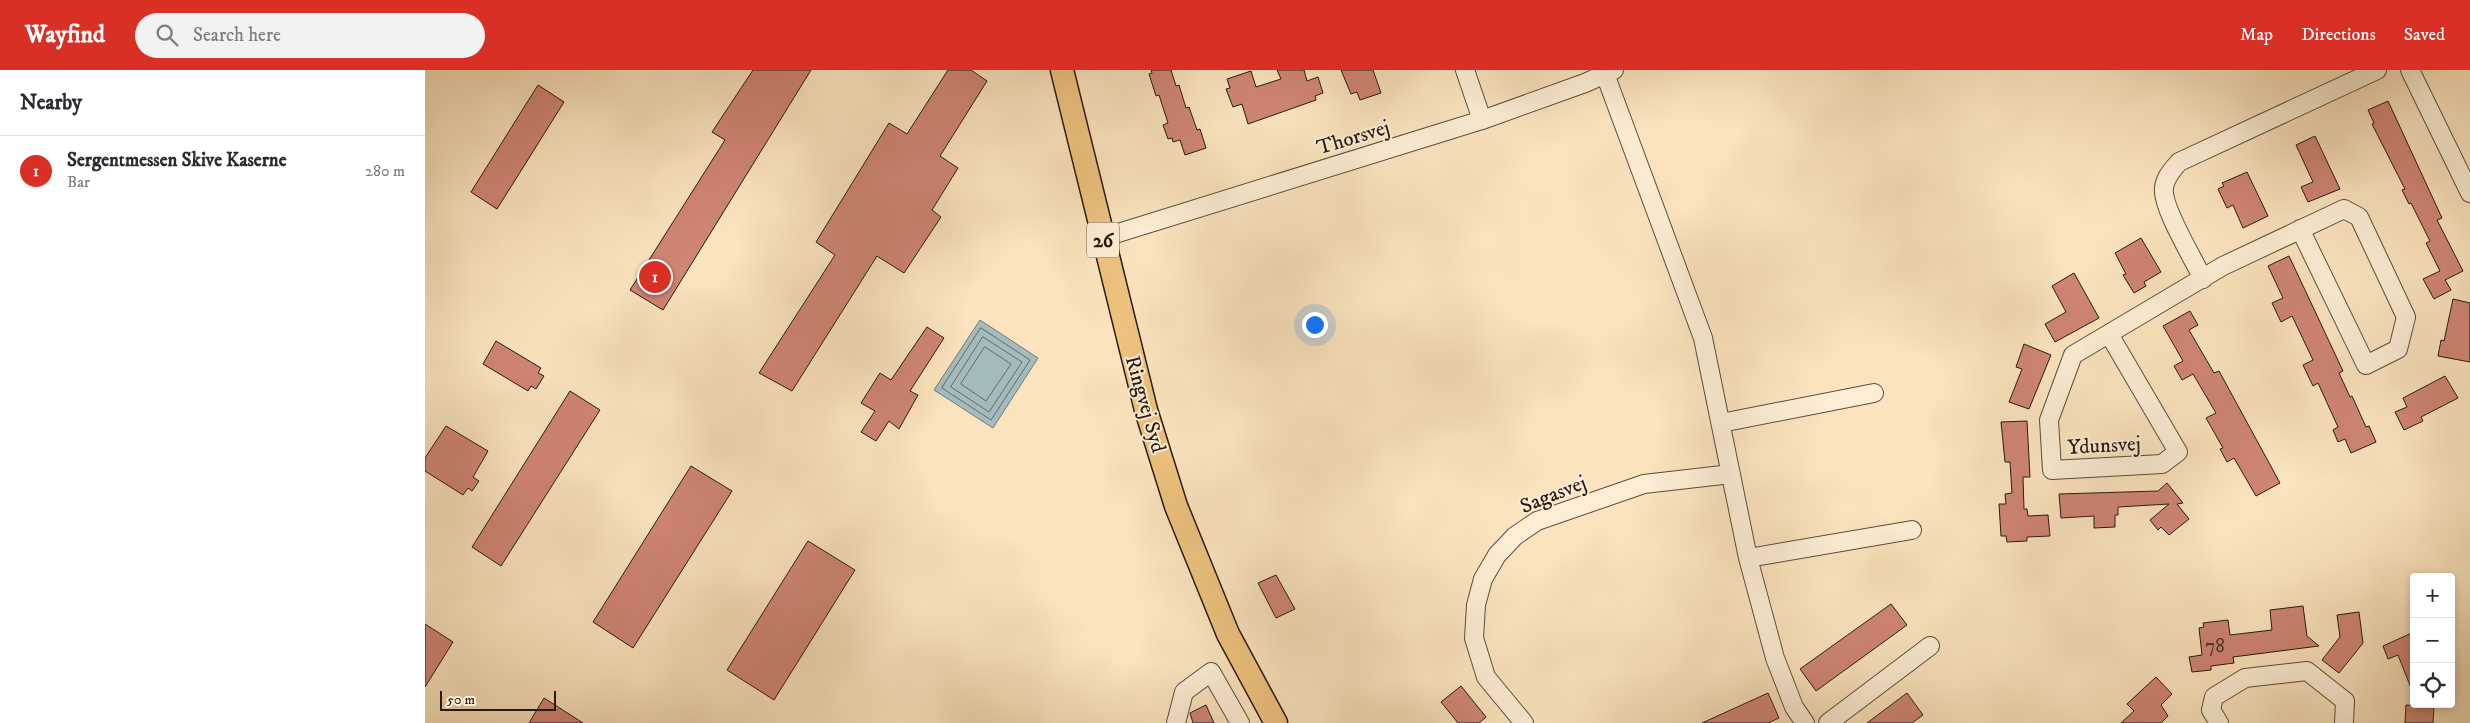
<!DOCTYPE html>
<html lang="en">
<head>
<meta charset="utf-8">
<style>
	body { margin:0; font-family:"IM FELL DW Pica",serif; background:#f2f2f3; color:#2b2b33 }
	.controls { position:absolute; right:15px; bottom:15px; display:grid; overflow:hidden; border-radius:5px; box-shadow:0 2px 8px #0003 }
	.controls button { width:45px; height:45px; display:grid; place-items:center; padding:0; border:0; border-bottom:1px solid #e1e1e2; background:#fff; color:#2b2b33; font:25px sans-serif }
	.scale { position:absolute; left:15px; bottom:12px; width:116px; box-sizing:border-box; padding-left:5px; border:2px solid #291912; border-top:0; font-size:14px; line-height:18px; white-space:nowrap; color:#291912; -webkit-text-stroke:4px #fcedd4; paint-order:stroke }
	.you { position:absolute; left:889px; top:254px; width:18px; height:18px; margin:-12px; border:4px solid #fff; border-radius:50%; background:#1a73e8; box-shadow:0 0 0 8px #1a73e833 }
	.badge { display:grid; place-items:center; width:32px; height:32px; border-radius:50%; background:#d93025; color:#fff; font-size:16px; font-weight:700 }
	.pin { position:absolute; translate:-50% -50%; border:2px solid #fff; box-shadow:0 1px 5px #0006 }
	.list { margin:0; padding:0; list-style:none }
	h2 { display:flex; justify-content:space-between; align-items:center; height:65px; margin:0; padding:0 20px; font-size:21px }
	h2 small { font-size:16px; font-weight:400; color:#7c7c81 }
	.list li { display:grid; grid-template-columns:32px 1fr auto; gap:15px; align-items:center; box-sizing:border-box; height:70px; padding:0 20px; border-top:1px solid #e1e1e2 }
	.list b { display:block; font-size:19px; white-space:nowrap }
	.list p { margin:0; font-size:16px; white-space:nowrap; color:#7c7c81 }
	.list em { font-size:16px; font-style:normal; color:#7c7c81 }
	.icon { flex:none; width:28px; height:28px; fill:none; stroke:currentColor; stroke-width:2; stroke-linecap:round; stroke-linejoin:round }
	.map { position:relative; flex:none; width:2045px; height:653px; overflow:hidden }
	header { display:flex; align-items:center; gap:30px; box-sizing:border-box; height:70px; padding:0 25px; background:#d93025; color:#fff }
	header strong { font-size:24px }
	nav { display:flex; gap:28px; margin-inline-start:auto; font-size:18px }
	.search { width:350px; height:45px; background:#f2f2f3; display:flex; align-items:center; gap:12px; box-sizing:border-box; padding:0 18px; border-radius:28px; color:#7c7c81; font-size:19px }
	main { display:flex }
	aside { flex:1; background:#fff }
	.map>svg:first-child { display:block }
</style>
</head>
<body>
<header>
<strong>Wayfind</strong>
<div class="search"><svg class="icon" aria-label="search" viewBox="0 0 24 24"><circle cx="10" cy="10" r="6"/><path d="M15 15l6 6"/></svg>Search here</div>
<nav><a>Map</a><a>Directions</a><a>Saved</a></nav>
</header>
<main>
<aside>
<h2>Nearby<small></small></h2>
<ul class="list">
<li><span class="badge">1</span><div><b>Sergentmessen Skive Kaserne</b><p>Bar</p></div><em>280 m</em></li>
</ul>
</aside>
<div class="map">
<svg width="2045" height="653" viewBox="0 0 2045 653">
	<rect width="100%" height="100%" fill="#fae3bd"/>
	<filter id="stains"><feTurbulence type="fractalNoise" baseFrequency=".004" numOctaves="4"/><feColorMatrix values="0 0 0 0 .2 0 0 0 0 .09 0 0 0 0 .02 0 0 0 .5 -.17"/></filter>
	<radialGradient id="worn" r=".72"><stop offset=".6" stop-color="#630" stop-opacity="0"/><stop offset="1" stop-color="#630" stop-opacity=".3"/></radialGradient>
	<path fill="#a4bbbd" stroke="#737a79" d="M555 250 613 288 568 358 509 320Z"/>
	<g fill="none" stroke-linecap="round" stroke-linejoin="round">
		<path stroke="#666a68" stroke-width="1" d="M556 258 605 290 566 350 517 318Z
			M558 267 597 292 564 342 526 317Z
			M560 277 586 294 561 331 536 314Z"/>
	</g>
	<path fill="#cf8574" stroke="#291912" d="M328 0H386L238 240 205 220 300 70 287 62Z
		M523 0H546L562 11 515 86 533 98 507 140 516 147 479 203 452 186 367 321 334 303 410 185 391 172 464 53 482 64Z
		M726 0H746L751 16 754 15 761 38 764 37 772 60 775 59 781 78 760 85 755 70 748 72 747 68 743 69 738 55 743 53 734 25 731 26 724 4 727 3Z
		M852 0H879L882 11 893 7 898 23 890 26 891 30 823 54 817 34 808 37 801 19 805 18 802 9 826 1 831 17 856 9Z
		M916 0H948L956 23 935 30 932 22 926 24Z
		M113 15 139 32 72 139 46 122Z
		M1963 31 2017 148 2012 150 2038 201 2020 210 2026 220 2009 229 1998 209 2015 201 2001 173 2005 171 1986 133 1984 134 1977 120 1980 119 1947 54 1949 53 1943 40Z
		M1890 66 1915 119 1883 132 1876 117 1888 112 1871 75Z
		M1822 102 1843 146 1818 158 1808 135 1802 138 1793 119 1799 116 1797 113Z
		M1716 168 1736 202 1719 212 1721 216 1709 223 1698 205 1701 204 1690 183Z
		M1864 186 1918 301 1914 303 1925 327 1927 326 1941 357 1944 356 1951 372 1926 383 1920 369 1913 372 1908 360 1913 357 1893 313 1888 316 1878 295 1888 290 1868 248 1867 246 1856 252 1847 233 1858 228 1843 196Z
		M1649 203 1674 248 1630 272 1620 254 1641 242 1627 216Z
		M2028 229 2045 233V292L2013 286 2016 270 2019 271Z
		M1765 241 1773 255 1764 260 1789 303 1794 301 1855 413 1831 426 1809 388 1802 392 1795 379 1798 378 1781 348 1791 343 1768 304 1757 310 1749 296 1758 291 1738 256Z
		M502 257 519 268 485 321 493 325 474 359 464 351 451 371 436 362 450 341 436 333 455 303 466 310Z
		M71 271 116 298 113 303 119 306 111 319 106 316 103 321 58 294Z
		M1599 274 1626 285 1604 339 1584 332 1597 299 1591 297Z
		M2020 306 2033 328 1996 347 1998 351 1979 360 1970 342 1982 337 1978 328Z
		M145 321 175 340 76 496 47 477Z
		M1602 351 1605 407H1598L1599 439H1602L1603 446 1623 445 1625 466 1602 467V471L1582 472 1581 466H1576L1574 434H1581L1580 424 1587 423 1585 392H1580L1576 352Z
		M21 356 63 381 48 407 54 411 47 421 43 418 38 425 0 401V388Z
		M266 396 307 421 208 578 168 552Z
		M1742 413 1758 433 1752 434 1764 449 1744 465 1736 457 1733 460 1725 450 1744 434 1693 437V445H1690V457L1669 458V446L1636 448 1634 424 1733 421Z
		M383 471 430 500 349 630 302 600Z
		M851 505 870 539 851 548 833 513Z
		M1466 534 1482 555 1391 621 1375 599Z
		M1878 536 1882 566 1894 576 1808 587 1809 593 1786 596V600L1767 602 1764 587 1777 585 1774 558 1779 557 1778 553 1803 550 1805 565 1847 560 1845 540Z
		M1934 542 1938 573 1914 603 1897 590 1915 567 1912 545Z
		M0 554 28 572 0 617Z
		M1989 562V623H1988L1973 585 1963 589 1958 576Z
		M1731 607 1747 624 1736 635 1743 646 1736 653H1696L1709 641 1702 634Z
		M1036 616 1061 647 1054 653H1033L1016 632Z
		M1343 623 1354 648 1343 653H1277Z
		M1482 623 1498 645 1487 653H1442Z
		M119 628 158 653H104Z
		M781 635 789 653H768L765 643Z
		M1981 635 2009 636 2008 653H1980Z"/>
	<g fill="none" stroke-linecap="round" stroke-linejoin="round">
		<defs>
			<path id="minor" d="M1040 0 1057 50
				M1985 0 2045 123
				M1180 4 1278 268 1323 488 1350 588 1369 637 1380 653
				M677 168 1057 50 1160 13 1189 0
				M1778 209C1769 190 1736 136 1739 118 1740 107 1748 99 1754 92L1952 0
				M1684 264 1753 382 1737 394 1627 400 1624 350 1648 285 1798 196 1919 139 1934 147 1981 247 1973 279 1941 295 1875 159
				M1296 353 1449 323
				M1323 488 1487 460
				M751 653 759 622 786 602 815 653
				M1099 653 1061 607 1049 568 1051 535 1058 509 1072 485 1090 466 1112 451 1219 414 1306 404
				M1403 653 1505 576
				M1794 653 1786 640 1789 627 1820 608 1882 601 1920 631 1919 653"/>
			<path id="major" d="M637 0 721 340 751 436 803 564 851 653"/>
		</defs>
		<use href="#minor" stroke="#5d4c3d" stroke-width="20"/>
		<use href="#major" stroke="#291912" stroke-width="25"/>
		<use href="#minor" stroke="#fcedd4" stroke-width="18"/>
		<use href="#major" stroke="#edc27e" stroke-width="22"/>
	</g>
	<g text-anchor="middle" stroke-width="4" stroke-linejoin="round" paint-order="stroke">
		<g font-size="19" fill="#52342a">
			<text x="1790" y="582">78</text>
		</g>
		<rect fill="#fcedd4" stroke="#68594c" stroke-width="1" x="662" y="152.5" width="32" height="35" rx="4"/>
		<g font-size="20" font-weight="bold" fill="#291912">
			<text x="678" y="177">26</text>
		</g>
		<g font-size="21" fill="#291912" stroke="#fcedd4">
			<text transform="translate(928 67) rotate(-17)" y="7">Thorsvej</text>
			<text transform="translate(721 334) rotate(74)" y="7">Ringvej Syd</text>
			<text transform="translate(1679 375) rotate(-3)" y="7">Ydunsvej</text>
			<text transform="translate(1128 424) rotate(-22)" y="7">Sagasvej</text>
		</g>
	</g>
	<rect width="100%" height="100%" filter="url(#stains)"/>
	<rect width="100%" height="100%" fill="url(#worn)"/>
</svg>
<div class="controls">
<button>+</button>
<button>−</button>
<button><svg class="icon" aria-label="locate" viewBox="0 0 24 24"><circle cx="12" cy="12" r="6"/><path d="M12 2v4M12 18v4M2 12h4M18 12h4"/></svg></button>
</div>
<div class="scale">50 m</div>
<div class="you"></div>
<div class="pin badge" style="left:230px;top:207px">1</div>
</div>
</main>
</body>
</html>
